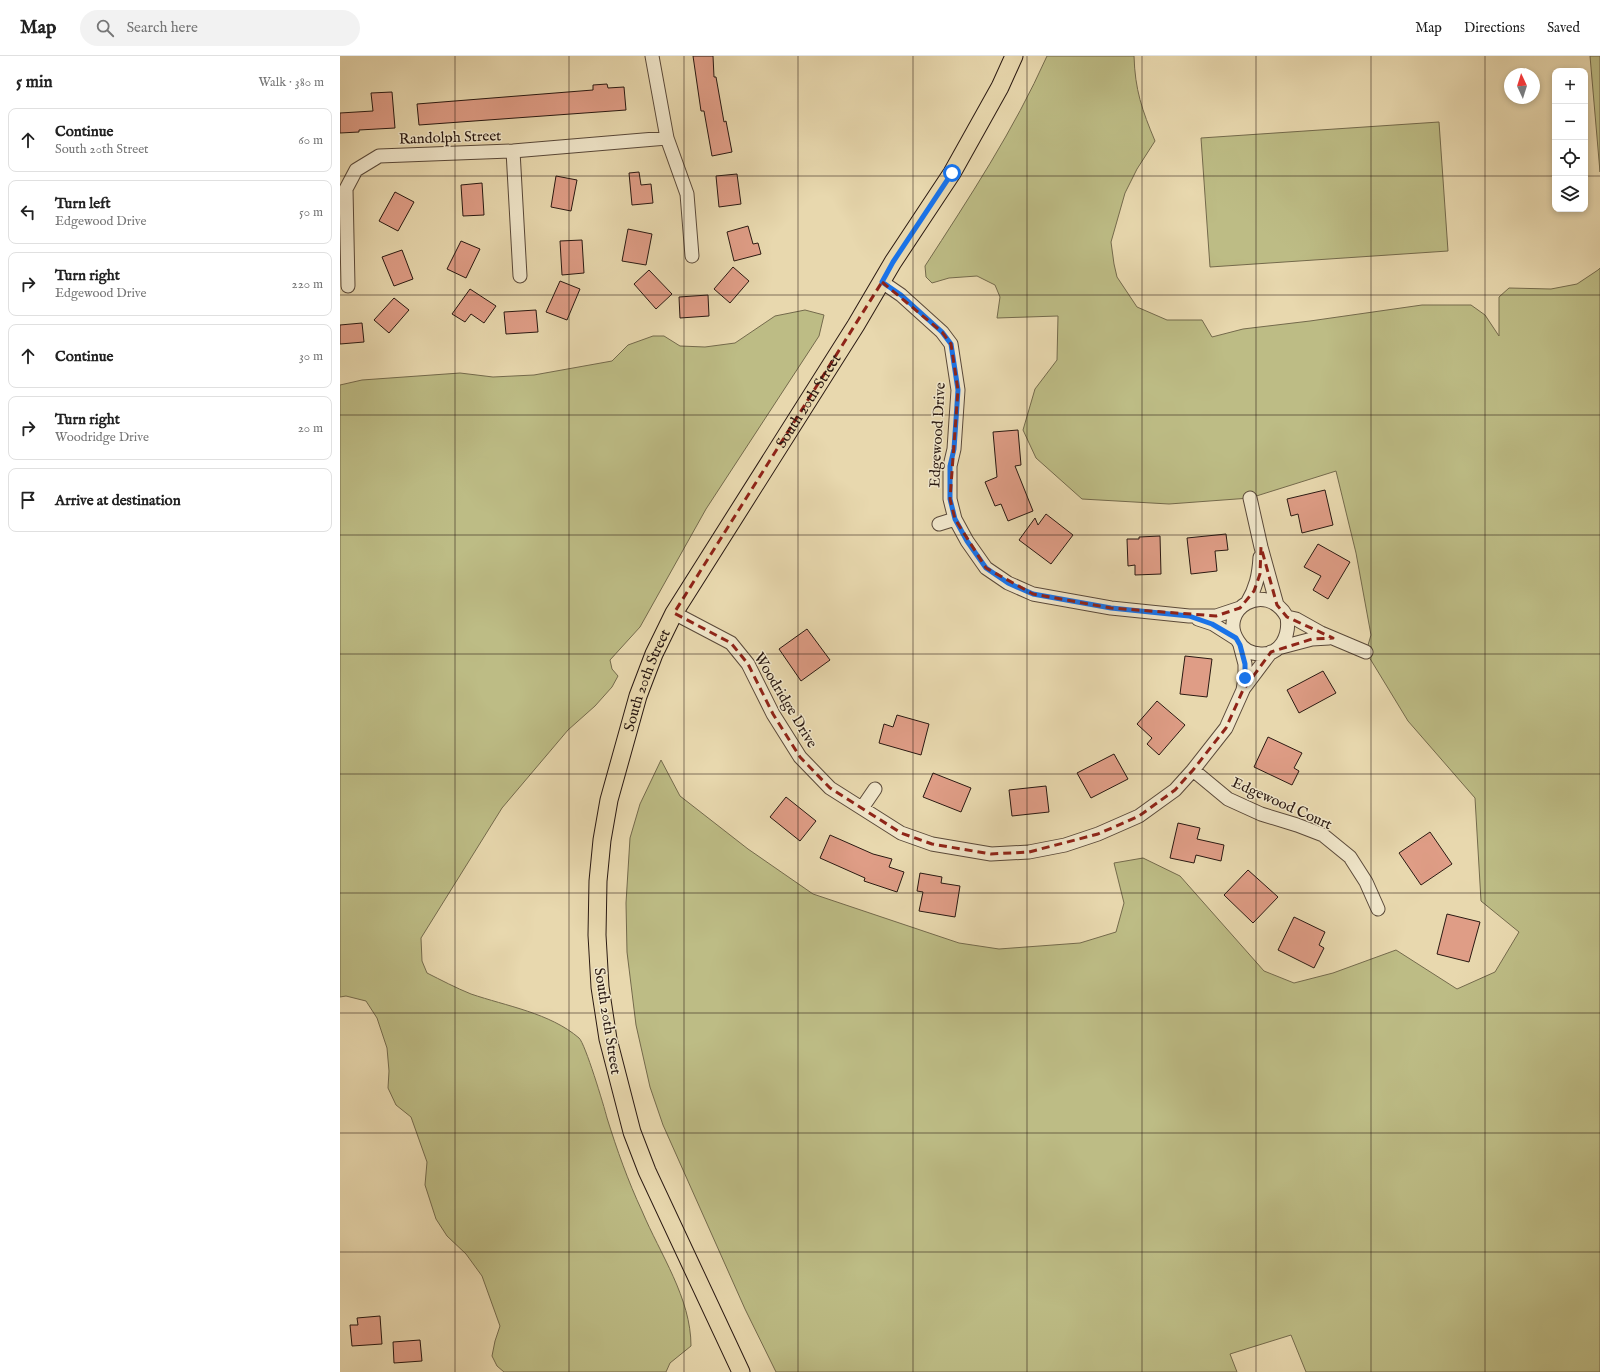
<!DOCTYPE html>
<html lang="en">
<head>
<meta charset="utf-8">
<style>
	body { margin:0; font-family:"IM FELL English",serif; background:#f2f2f2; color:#222 }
	.controls { position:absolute; right:12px; top:12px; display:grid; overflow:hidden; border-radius:8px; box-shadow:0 2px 6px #0003 }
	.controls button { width:36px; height:36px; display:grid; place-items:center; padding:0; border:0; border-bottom:1px solid #e0e0e0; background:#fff; color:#222; font:20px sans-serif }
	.compass { position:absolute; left:1164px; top:12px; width:36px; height:36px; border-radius:50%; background:#fff; box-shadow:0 2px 6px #0003; rotate:356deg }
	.stop { position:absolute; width:12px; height:12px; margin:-9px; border:3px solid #1a73e8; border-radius:50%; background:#fff }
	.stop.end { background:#1a73e8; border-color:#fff; box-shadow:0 1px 4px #0008 }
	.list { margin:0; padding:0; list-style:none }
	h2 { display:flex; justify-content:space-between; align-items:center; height:52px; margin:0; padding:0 16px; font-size:17px }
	h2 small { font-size:13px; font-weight:400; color:#767676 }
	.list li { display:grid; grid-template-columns:26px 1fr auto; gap:12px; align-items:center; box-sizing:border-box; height:64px; margin:0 8px 8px; padding:0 8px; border:1px solid #e0e0e0; border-radius:8px }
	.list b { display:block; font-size:15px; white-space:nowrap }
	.list p { margin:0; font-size:13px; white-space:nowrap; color:#767676 }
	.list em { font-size:13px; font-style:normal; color:#767676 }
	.icon { flex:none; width:22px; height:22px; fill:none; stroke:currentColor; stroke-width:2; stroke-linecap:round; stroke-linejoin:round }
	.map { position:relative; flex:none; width:1260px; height:1316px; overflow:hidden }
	header { display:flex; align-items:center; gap:24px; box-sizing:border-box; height:56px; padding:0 20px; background:#fff; border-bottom:1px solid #e0e0e0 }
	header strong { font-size:19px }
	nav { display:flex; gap:22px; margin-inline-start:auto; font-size:14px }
	.search { width:280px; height:36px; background:#f2f2f2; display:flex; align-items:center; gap:10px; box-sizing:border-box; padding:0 14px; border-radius:22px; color:#767676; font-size:15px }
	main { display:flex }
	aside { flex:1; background:#fff }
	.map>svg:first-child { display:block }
</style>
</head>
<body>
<header>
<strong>Map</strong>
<div class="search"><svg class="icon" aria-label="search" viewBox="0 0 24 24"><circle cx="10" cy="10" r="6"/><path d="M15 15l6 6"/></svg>Search here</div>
<nav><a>Map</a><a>Directions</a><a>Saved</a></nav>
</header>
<main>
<aside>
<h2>5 min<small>Walk · 380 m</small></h2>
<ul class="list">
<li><svg class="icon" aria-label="ahead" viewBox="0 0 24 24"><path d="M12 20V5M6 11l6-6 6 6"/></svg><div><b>Continue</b><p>South 20th Street</p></div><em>60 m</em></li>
<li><svg class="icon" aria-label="left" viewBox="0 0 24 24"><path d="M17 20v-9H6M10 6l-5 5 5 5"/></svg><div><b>Turn left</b><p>Edgewood Drive</p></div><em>50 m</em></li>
<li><svg class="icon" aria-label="right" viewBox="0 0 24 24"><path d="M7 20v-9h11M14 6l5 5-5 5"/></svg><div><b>Turn right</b><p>Edgewood Drive</p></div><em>220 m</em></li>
<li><svg class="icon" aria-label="ahead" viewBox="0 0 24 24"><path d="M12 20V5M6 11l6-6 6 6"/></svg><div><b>Continue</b></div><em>30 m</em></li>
<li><svg class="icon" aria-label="right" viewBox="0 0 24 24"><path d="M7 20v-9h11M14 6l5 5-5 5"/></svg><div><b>Turn right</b><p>Woodridge Drive</p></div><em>20 m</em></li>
<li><svg class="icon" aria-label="arrive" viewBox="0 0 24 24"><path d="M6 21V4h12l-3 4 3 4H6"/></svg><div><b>Arrive at destination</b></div></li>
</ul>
</aside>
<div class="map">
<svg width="1260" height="1316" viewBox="0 0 1260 1316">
	<rect width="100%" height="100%" fill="#e8d8ae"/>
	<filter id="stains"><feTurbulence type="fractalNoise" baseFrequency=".005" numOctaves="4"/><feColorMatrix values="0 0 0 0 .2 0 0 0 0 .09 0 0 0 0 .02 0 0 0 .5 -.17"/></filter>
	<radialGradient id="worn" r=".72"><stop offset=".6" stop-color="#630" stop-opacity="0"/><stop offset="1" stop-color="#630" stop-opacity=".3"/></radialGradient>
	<path fill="#bdbc85" stroke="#746a4c" d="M707 0H794C795 34 802 54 815 85L797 113 785 137 771 186 774 208 777 221 797 251 827 264H862L872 281 903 273 970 265 1082 249H1131L1145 259 1159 280V241L1169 232 1211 233 1237 228 1258 214 1260 212V1316H966L951 1279 890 1298 897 1316H436L405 1253 323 1069 310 1031 296 969 287 896 286 847 290 782 300 748 321 704 340 740 408 793 473 838 619 887 659 893 740 887 776 876 784 847 774 807 803 802 840 820 924 915 954 927 993 917 1056 894 1117 933 1155 916 1179 876 1141 845 1135 742 1068 665 1026 596 1031 579 1016 497 996 415 910 442 829 448 742 443 696 402 683 374 695 333 717 304 718 260 657 262 660 241 655 229 637 220 609 222 592 227 586 221 585 210C629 142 674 74 707 0Z
		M1250 0H1260V116Z
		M1099 66 1108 195 870 211 861 82Z
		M465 254 484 259 479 280 366 453 300 571 270 604 272 613 278 620 272 631 255 650 228 674 162 752 81 882 82 905 87 917C101 924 116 932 131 938 166 950 210 957 239 982 245 987 264 1050 267 1062 277 1094 288 1125 302 1155 320 1198 351 1242 351 1290L330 1307 326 1316H164L157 1310 152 1300 155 1285 160 1270 142 1220 126 1198 107 1180 96 1163 85 1129 87 1106 71 1061 56 1049 48 1032 49 1015 47 992 37 962 26 945 6 940 0 941V329L22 324 120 317 153 321 194 319 272 305 288 289 313 280H324L340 290 365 291 395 287 435 260Z"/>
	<path fill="#df9d86" stroke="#2a1912" d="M353 0H373L374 21H376L384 66 386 65 392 96 372 100 364 55H361Z
		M267 28 268 32 284 31 286 54 79 69 77 48 253 34V29Z
		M52 36 55 72 19 74V76L0 77V57L33 55 31 37Z
		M299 116 301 129 311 128 313 147 292 149 289 117Z
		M397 118 401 148 379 151 376 120Z
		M216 120 237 124 231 155 211 151Z
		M142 127 144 159 123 160 121 129Z
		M55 136 74 146 58 175 39 165Z
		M408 170 413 188 418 187 421 198 394 205 387 176Z
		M288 173 312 178 306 209 282 205Z
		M242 184 244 217 222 219 220 185Z
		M121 185 140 193 126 222 107 213Z
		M62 194 73 223 54 230 42 201Z
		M393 211 409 225 390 247 374 233Z
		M309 214 332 238 316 253 294 228Z
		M220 225 240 233 227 264 206 256Z
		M130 233 156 250 144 267 131 258 125 266 112 258Z
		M368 239 369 260 340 262 339 241Z
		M54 242 69 254 49 277 34 264Z
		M196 254 198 276 166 278 164 256Z
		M22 267 24 286 0 288V269Z
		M678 374 681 409 675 410 693 455 668 465 661 448 655 450 645 426 657 421 653 376Z
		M985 434 993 469 962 477 958 458 951 460 947 443Z
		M706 458 733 479 711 508 679 484 695 462 698 469Z
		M886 478 888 494 875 495 877 515 851 518 847 482Z
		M820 480 821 518 795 519V509L788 510 787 483H799V481Z
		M978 488 1010 506 988 543 973 534 981 520 964 511Z
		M467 573 490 604 461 625 439 593Z
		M845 600 872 603 867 641 840 638Z
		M983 615 996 637 959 657 947 634Z
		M817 645 845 669 819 699 807 688 812 682 797 668Z
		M557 659 589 668 581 699 539 687 544 668 553 671Z
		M928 681 962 697 954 712 959 715 952 729 914 711Z
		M774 698 788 723 751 742 737 717Z
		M593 717 631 732 621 756 583 741Z
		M706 730 709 756 672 760 669 734Z
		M446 741 476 765 460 785 430 761Z
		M838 767 860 772 857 783 884 789 881 805 856 799 854 807 830 802Z
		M1090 776 1112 808 1081 829 1059 797Z
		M490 779 533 798 552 803 549 811 564 816 557 836 524 825 525 822 480 802Z
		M908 814 938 841 913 867 884 839Z
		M580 817 602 821 601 827 620 830 615 861 579 855 583 836 577 835Z
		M1107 858 1140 866 1129 906 1097 898Z
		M954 861 985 876 979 889 984 892 974 912 938 894Z
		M40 1260 42 1288 12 1290 10 1269H18L17 1262Z
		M80 1284 82 1305 54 1307 53 1286Z"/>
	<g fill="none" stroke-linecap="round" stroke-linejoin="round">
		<defs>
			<path id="minor" d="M312 0 327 82 347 138 352 200
				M173 95 180 220
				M542 226 561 239 602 276 611 288 618 334 614 393 610 410V443L615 463 627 485 646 512 668 527 693 538 771 552 849 560H876L900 552
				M8 230 6 133 16 114 39 100 173 95 327 82
				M910 442 921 491 937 549
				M599 468 615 463
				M907 547C916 532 919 519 920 501
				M334 557 391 587 408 608 433 658 460 701 490 732 561 777 592 788 651 798 689 796 725 789 758 778 799 760 835 734 853 714 886 672 903 634 905 622V608L900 589
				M947 561C950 579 941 599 921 598 911 598 903 594 898 585 877 554 926 523 947 561L956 563 981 577 1026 596
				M858 563 873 568 895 582
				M938 592 972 583 989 582
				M904 632 931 596
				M853 714 888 743 921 758 957 769 983 779 1010 801 1026 826 1038 853
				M522 752 535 733"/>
			<g id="major">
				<path id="s1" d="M401 1316 307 1115 292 1076 268 983 260 931 257 879 258 825 262 784 269 744 298 640 314 598 334 557 516 269 553 206 612 117 660 31 674 0"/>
			</g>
		</defs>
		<use href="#minor" stroke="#5a4939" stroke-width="15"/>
		<use href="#major" stroke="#2a1912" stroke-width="19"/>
		<use href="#minor" stroke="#f0e6ca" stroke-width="13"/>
		<use href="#major" stroke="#e8d8ae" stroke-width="17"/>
	</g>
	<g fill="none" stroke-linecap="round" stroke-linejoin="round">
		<path stroke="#1a73e8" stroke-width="5" d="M612 117 553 206 542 226 561 239 602 276 611 288 618 334 614 393 610 410V443L615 463 627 485 646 512 668 527 693 538 771 552 849 560 872 568 896 582 900 589 905 608V622"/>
	</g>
	<path fill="none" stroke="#8f2418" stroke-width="3" stroke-dasharray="8 5" stroke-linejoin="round" d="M542 226 602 276 611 288 618 334 610 443 615 463 646 512 693 538 771 552 876 560 900 552 914 535 920 518 921 491 937 549 947 561 993 582 972 583 931 596 903 634 886 672 853 714 835 734 799 760 758 778 689 796 651 798 592 788 561 777 490 732 460 701 433 658 408 608 391 587 334 557Z"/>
	<path fill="none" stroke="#2a1912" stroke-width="1" stroke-opacity="0.55" d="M115 0V1316M229 0V1316M344 0V1316M458 0V1316M573 0V1316M687 0V1316M802 0V1316M916 0V1316M1031 0V1316M1145 0V1316M0 120H1215M1245 120H1260M0 239H1260M0 359H1260M0 479H1260M0 598H1260M0 718H1260M0 837H1260M0 957H1260M0 1077H1260M0 1196H1260"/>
	<g text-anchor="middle" stroke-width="3" stroke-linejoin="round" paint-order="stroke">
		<g font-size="15" fill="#2a1912" stroke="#f0e6ca">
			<text transform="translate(110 81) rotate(-2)" y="5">Randolph Street</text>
			<text dy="5" stroke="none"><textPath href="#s1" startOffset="1050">South 20th Street</textPath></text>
			<text transform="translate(597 379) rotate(-87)" y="5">Edgewood Drive</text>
			<text dy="5" stroke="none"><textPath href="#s1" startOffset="726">South 20th Street</textPath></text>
			<text transform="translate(446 644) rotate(59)" y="5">Woodridge Drive</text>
			<text transform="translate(942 747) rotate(24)" y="5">Edgewood Court</text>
			<text transform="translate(268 965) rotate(81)" y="5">South 20th Street</text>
		</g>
	</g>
	<rect width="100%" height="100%" filter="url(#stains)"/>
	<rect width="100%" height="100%" fill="url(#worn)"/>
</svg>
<div class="controls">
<button>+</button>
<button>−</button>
<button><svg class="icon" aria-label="locate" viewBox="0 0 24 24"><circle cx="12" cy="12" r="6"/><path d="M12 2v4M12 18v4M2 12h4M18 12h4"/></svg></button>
<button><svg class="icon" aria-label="layers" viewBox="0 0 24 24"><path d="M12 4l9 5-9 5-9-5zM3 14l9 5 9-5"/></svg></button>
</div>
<svg class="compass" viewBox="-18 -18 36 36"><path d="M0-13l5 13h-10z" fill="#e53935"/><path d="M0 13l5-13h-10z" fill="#767676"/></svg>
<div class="stop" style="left:612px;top:117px"></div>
<div class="stop end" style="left:905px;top:622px"></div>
</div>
</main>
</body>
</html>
